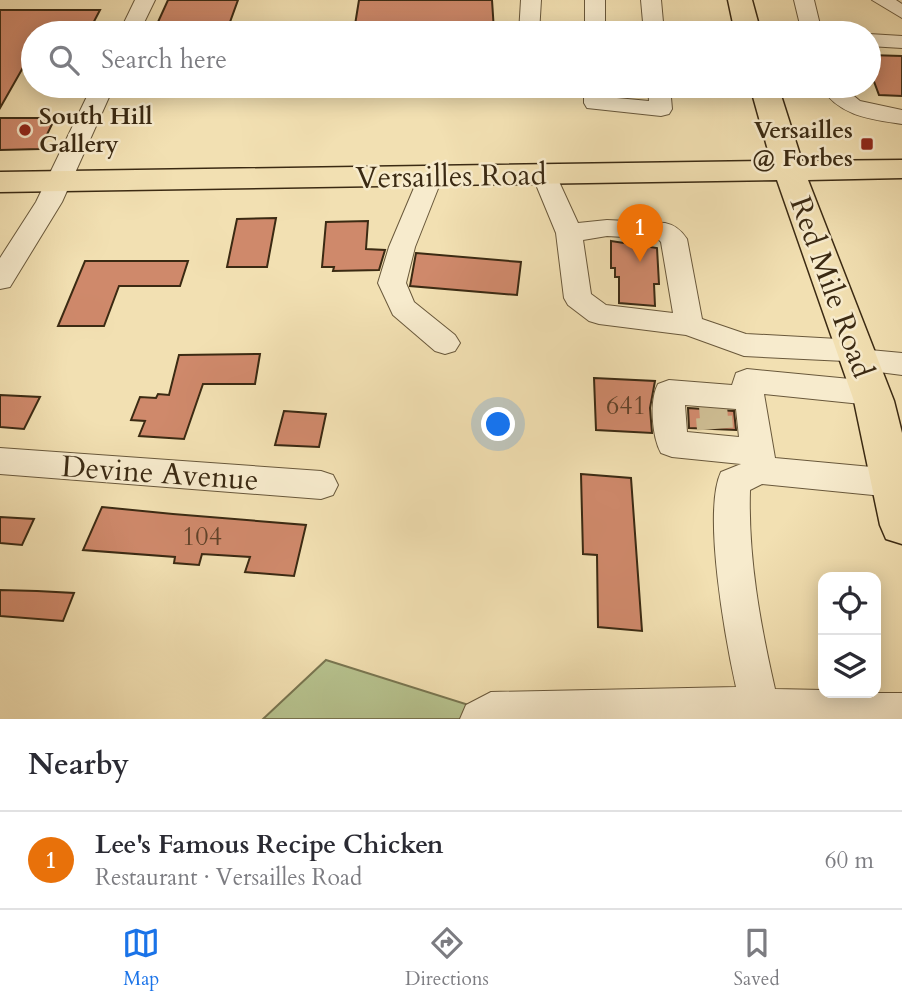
<!DOCTYPE html>
<html lang="en">
<head>
<meta charset="utf-8">
<style>
	body { margin:0; font-family:Cardo,serif; background:#f2f2f3; color:#2b2b33 }
	.controls { position:absolute; right:21px; bottom:21px; display:grid; overflow:hidden; border-radius:14px; box-shadow:0 4px 18px #0003 }
	.controls button { width:63px; height:63px; display:grid; place-items:center; padding:0; border:0; border-bottom:2px solid #e1e1e2; background:#fff; color:#2b2b33; font:35px sans-serif }
	.you { position:absolute; left:499px; top:425px; width:24px; height:24px; margin:-18px; border:5px solid #fff; border-radius:50%; background:#1a73e8; box-shadow:0 0 0 10px #1a73e833 }
	.badge { display:grid; place-items:center; width:46px; height:46px; border-radius:50%; background:#1a73e8; color:#fff; font-size:23px; font-weight:700 }
	.pin { position:absolute; translate:-50% -58px; filter:drop-shadow(0 2px 4px #0008) }
	.pin::after { content:''; position:absolute; top:37px; width:24px; height:21px; background:inherit; clip-path:polygon(0 0,100% 0,50% 100%) }
	.list { margin:0; padding:0; list-style:none }
	h2 { display:flex; justify-content:space-between; align-items:center; height:91px; margin:0; padding:0 28px; font-size:30px }
	h2 small { font-size:23px; font-weight:400; color:#7c7c81 }
	.list li { display:grid; grid-template-columns:46px 1fr auto; gap:21px; align-items:center; box-sizing:border-box; height:98px; padding:0 28px; border-top:2px solid #e1e1e2 }
	.list b { display:block; font-size:26px; white-space:nowrap }
	.list p { margin:0; font-size:23px; white-space:nowrap; color:#7c7c81 }
	.list em { font-size:23px; font-style:normal; color:#7c7c81 }
	.icon { flex:none; width:38px; height:38px; fill:none; stroke:currentColor; stroke-width:2; stroke-linecap:round; stroke-linejoin:round }
	.map { position:relative; flex:none; width:902px; height:719px; overflow:hidden }
	.search { position:absolute; background:#fff; box-shadow:0 4px 18px #0003; left:21px; right:21px; top:21px; height:77px; display:flex; align-items:center; gap:18px; box-sizing:border-box; padding:0 24px; border-radius:38px; color:#7c7c81; font-size:26px }
	.sheet { height:189px; background:#fff }
	nav { display:flex; justify-content:space-around; align-items:center; box-sizing:border-box; height:98px; border-top:2px solid #e1e1e2; background:#fff; font-size:19px; color:#7c7c81 }
	nav a { display:grid; justify-items:center; gap:4px }
	nav .on { color:#1a73e8 }
	.map>svg:first-child { display:block }
</style>
</head>
<body>
<div class="map">
<svg width="902" height="719" viewBox="0 0 902 719">
	<rect width="100%" height="100%" fill="#f2e0b2"/>
	<filter id="stains"><feTurbulence type="fractalNoise" baseFrequency=".00286" numOctaves="4"/><feColorMatrix values="0 0 0 0 .2 0 0 0 0 .09 0 0 0 0 .02 0 0 0 .5 -.17"/></filter>
	<radialGradient id="worn" r=".72"><stop offset=".6" stop-color="#630" stop-opacity="0"/><stop offset="1" stop-color="#630" stop-opacity=".3"/></radialGradient>
	<path fill="#b7c38f" stroke="#797651" stroke-width="2" d="M326 660 491 712 480 719H263Z"/>
	<path fill="#cf896b" stroke="#3b2a13" stroke-width="2" d="M168 0H238L226 33H153Z
		M359 0H492L494 31H354Z
		M0 10H100L88 33H33V50L0 108Z
		M869 55 902 56V96L879 95 869 68Z
		M0 118H55L40 149 0 150Z
		M276 218 267 267H227L237 219Z
		M368 221 366 249 385 250 379 270 333 271 334 267H322L326 222Z
		M611 241 657 248 659 284H654L655 306 619 303V277H615V268H611Z
		M416 253 521 262 517 295 410 286Z
		M85 261H188L180 286H119L104 326H58Z
		M260 354 255 384H203L184 439 139 436 145 421 131 420 140 397 156 398 158 394 169 395 179 355Z
		M594 378 655 381 650 408 652 433 596 430Z
		M0 395 40 397 24 429 0 427Z
		M688 408 734 411 736 430 689 428Z
		M284 411 326 414 319 447 275 445Z
		M581 474 631 478 642 631 598 627 597 555 583 554Z
		M102 507 173 514 306 525 294 576 245 572 250 557 202 554 199 565 174 563 175 557 83 550Z
		M0 517 34 519 22 545 0 543Z
		M0 590 37 591 74 593 63 621 0 616Z"/>
	<g fill="none" stroke-linecap="round" stroke-linejoin="round">
		<path stroke="#cdbc92" stroke-width="28" stroke-dasharray="28 14" stroke-linecap="butt" d="M713 406 714 419"/>
		<path stroke="#cdbc92" stroke-width="36" stroke-dasharray="36 18" stroke-linecap="butt" d="M714 417 715 429"/>
		<defs>
			<path id="minor" d="M135 0H155L139 33H119Z
				M521 0H541L539 33H519Z
				M585 0H605V33H585Z
				M641 0H661L664 33H644Z
				M794 0H814L822 33H802Z
				M872 0H896L902 4V18Z
				M869 34 902 36V48L869 46Z
				M92 86H114L62 202 10 287 0 289V258L36 202Z
				M584 86H606V97L649 101 648 86H670L672 109 669 114 661 116 587 108 584 103Z
				M820 86H842L860 101 902 110V124C869 119 839 116 820 86Z
				M544 168 553 170 556 175 578 223 607 220 665 223C675 225 681 230 687 239L702 319 746 334 856 340 866 343 870 350 902 353V375L848 368 845 361 744 356 686 335 599 324 589 321 568 305 564 298 556 233 532 175 535 170ZM607 236 658 239 661 242 673 313 606 305 591 294 583 240Z
				M431 169 440 171 443 176 415 247 406 283 414 302 455 335 460 343 455 351 445 354 435 351 393 315 378 283 389 247 419 176 422 171Z
				M747 369 871 381 882 385 886 393 882 401 871 405 764 394 775 458 893 469 902 472V494L893 497 762 484 750 490C748 557 760 623 775 689L823 690V693H902V719H460L466 705 491 692 736 687C726 642 702 512 721 472L741 464 672 457 661 453C652 437 649 400 658 384L669 380 732 385 736 373ZM685 405 736 409 739 437 687 432Z
				M0 448 321 471 333 475 338 485 333 495 321 499 0 474Z"/>
			<path id="major" d="M728 0H752L761 33H735Z
				M750 86H778L802 161 902 160V178L808 180 894 401 902 433V544L886 539 880 525 854 401 777 180 0 192V172L771 161Z"/>
		</defs>
		<use href="#minor" stroke="#69583b" stroke-width="2"/>
		<use href="#major" stroke="#3b2a13" stroke-width="3"/>
		<use href="#minor" fill="#f7ebcd" fill-rule="evenodd"/>
		<use href="#major" fill="#f2e0b2" fill-rule="evenodd"/>
	</g>
	<g fill="#8f2418" stroke="#f7ebcd" stroke-width="2.5">
		<circle cx="25" cy="130" r="7"/>
		<rect x="860" y="137" width="14" height="14" rx="3.5"/>
	</g>
	<g text-anchor="middle" stroke-width="5" stroke-linejoin="round" paint-order="stroke">
		<g font-size="24" font-weight="bold" fill="#3b2a13" stroke="#f7ebcd" text-anchor="start">
			<text x="39" y="124">South Hill<tspan x="39" dy="28">Gallery</tspan></text>
			<text x="853" y="138" text-anchor="end">Versailles<tspan x="853" dy="28">@ Forbes</tspan></text>
		</g>
		<g font-size="26" fill="#604229">
			<text x="626" y="414">641</text>
			<text x="202" y="545">104</text>
		</g>
		<g font-size="30" fill="#3b2a13" stroke="#f7ebcd">
			<text transform="translate(451 176) rotate(-1)" y="10">Versailles Road</text>
			<text transform="translate(832 287) rotate(70)" y="10">Red Mile Road</text>
			<text transform="translate(160 473) rotate(4)" y="10">Devine Avenue</text>
		</g>
	</g>
	<rect width="100%" height="100%" filter="url(#stains)"/>
	<rect width="100%" height="100%" fill="url(#worn)"/>
</svg>
<div class="controls">
<button><svg class="icon" aria-label="locate" viewBox="0 0 24 24"><circle cx="12" cy="12" r="6"/><path d="M12 2v4M12 18v4M2 12h4M18 12h4"/></svg></button>
<button><svg class="icon" aria-label="layers" viewBox="0 0 24 24"><path d="M12 4l9 5-9 5-9-5zM3 14l9 5 9-5"/></svg></button>
</div>
<div class="you"></div>
<div class="pin badge" style="left:640px;top:262px;background:#e8710a">1</div>
<div class="search"><svg class="icon" aria-label="search" viewBox="0 0 24 24"><circle cx="10" cy="10" r="6"/><path d="M15 15l6 6"/></svg>Search here</div>
</div>
<section class="sheet">
<h2>Nearby<small></small></h2>
<ul class="list">
<li><span class="badge" style="background:#e8710a">1</span><div><b>Lee's Famous Recipe Chicken</b><p>Restaurant · Versailles Road</p></div><em>60 m</em></li>
</ul>
</section>
<nav>
<a class="on"><svg class="icon" aria-label="map" viewBox="0 0 24 24"><path d="M3 6l6-2 6 2 6-2v14l-6 2-6-2-6 2zM9 4v14M15 6v14"/></svg>Map</a>
<a><svg class="icon" aria-label="directions" viewBox="0 0 24 24"><path d="M12 3l9 9-9 9-9-9zM9 14v-3h6M13 9l2 2-2 2"/></svg>Directions</a>
<a><svg class="icon" aria-label="saved" viewBox="0 0 24 24"><path d="M7 4h10v16l-5-4-5 4z"/></svg>Saved</a>
</nav>
</body>
</html>
